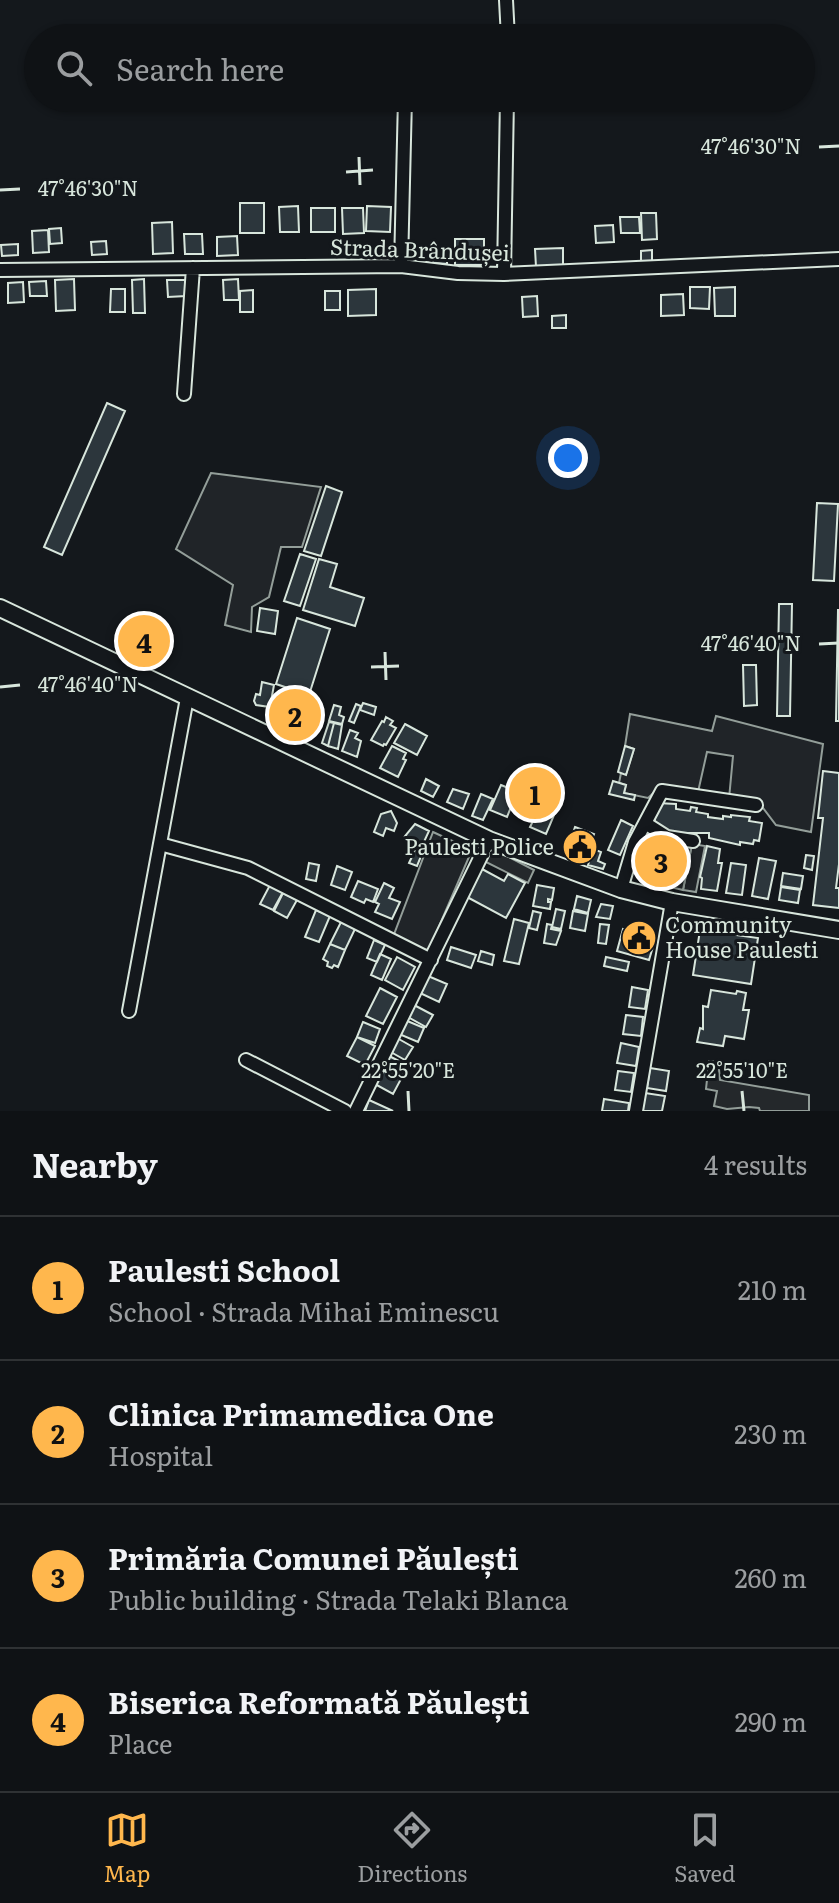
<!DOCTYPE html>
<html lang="en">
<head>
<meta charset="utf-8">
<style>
	body { margin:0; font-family:Literata,serif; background:#181b1e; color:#f1f3f6 }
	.you { position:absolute; left:568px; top:458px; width:28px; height:28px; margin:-20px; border:6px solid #fff; border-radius:50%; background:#1a73e8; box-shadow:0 0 0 12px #1a73e833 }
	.badge { display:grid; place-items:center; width:52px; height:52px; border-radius:50%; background:#ffb74d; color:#111; font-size:26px; font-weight:700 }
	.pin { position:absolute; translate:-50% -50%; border:4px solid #fff; box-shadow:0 2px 8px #0006 }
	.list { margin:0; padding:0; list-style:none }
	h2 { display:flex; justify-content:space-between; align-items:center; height:104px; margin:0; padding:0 32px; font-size:34px }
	h2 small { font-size:26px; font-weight:400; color:#9b9ea0 }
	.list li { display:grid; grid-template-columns:52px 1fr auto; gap:24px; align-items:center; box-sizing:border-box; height:144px; padding:0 32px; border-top:2px solid #2f3234 }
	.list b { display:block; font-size:30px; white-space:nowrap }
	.list p { margin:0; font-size:26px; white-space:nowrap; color:#9b9ea0 }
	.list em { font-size:26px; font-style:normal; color:#9b9ea0 }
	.icon { flex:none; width:44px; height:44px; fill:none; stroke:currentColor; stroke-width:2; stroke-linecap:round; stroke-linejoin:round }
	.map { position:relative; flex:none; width:839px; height:1111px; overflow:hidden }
	.search { position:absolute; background:#0f1215; box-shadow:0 2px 6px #0004; left:24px; right:24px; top:24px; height:88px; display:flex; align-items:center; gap:20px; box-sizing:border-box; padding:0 28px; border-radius:44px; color:#9b9ea0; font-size:30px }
	.sheet { height:680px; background:#0f1215 }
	nav { display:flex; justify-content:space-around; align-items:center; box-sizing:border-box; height:112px; border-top:2px solid #2f3234; background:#0f1215; font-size:22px; color:#9b9ea0 }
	nav a { display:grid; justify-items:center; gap:4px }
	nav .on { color:#ffb74d }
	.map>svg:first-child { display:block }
</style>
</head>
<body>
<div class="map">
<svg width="839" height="1111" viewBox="0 0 839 1111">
	<rect width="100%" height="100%" fill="#14181c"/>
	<path fill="#202428" stroke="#939e99" stroke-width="2" d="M211 473 321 487 302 547H281L269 597 252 607 251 632 225 625 233 585 176 549Z
		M630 714 712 731 716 716 823 744 811 832 776 825 760 804 729 799 733 756 707 752 698 792 662 785 648 798 624 793 626 785 619 783 621 773 626 774 634 749 625 746Z
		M433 832 472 850 428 952 393 937Z
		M692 844 705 846 696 892 683 890Z"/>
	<path fill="#24282b" stroke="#939e99" stroke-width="2" d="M675 841 692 844 683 890 666 886Z
		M489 847 534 870 528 883 482 860Z
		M709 1061H713L719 1069 720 1080 809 1095V1111H760L759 1108 749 1107 727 1109 714 1106 717 1091 706 1089Z"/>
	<path fill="#2c363c" stroke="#d8e6dc" stroke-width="2" d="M240 203H264V233H240Z
		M298 206 299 232H280L279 207Z
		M367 206 391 207 390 232 366 231Z
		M311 208H335V232H311Z
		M342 208H363L364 233 343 234Z
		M641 213H656L657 239 642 240Z
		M620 217H639L640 233H621Z
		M172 222 173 253 153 254 152 223Z
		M613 225 614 242 596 243 595 226Z
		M61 228 62 243 50 244 49 229Z
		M48 230 49 252 33 253 32 231Z
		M184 234H202L203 254H185Z
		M237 236 238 255 217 256V237Z
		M455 239H484V265H455Z
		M106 241 107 254 92 255 91 242Z
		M18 244V255L2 256 1 245Z
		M563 248V266L536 267 535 249Z
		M652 250V261H641V251Z
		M433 253H447V264L433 263Z
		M74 279 75 310 56 311 55 280Z
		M144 279 145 313H133L132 280Z
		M238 279 239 300H224L223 280Z
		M167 280H185L186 296 168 297Z
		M46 281 47 296H30L29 282Z
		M23 282 24 302 8 303V283Z
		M690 287H710L709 309 690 308Z
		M735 287V316H715L714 288Z
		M111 289H125V312H110Z
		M376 289V315L348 316V290Z
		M253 290V312H240V291Z
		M325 291H340V310H325Z
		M683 294 684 315 661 316V295Z
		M537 296 538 316 523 317 522 297Z
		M566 315V328H552V316Z
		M107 403 125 411 62 555 44 547Z
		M326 486 342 492 321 556 304 551Z
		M817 503 838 504 834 581 813 580Z
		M300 554 316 559 300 606 284 601Z
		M319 559 337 564 330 587 364 598 355 626 303 610Z
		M779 604H792L790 716H777Z
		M260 608 278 611 275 634 257 631Z
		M838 610H839V721H836Z
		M297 618 330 629 309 695 276 684Z
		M145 623 154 626 156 630 146 657 131 651 141 625Z
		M743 665H756L757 705 744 706Z
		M262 682 274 685 270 707 256 705 254 701 256 694 260 695Z
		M285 701 313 714 305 730 278 717Z
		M363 703 376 707 374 715 360 710Z
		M356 704 361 706 354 723 349 721Z
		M334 705 341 707 339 715 344 717 342 724 329 721Z
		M386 717 393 721 390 725 396 728 386 745 384 744 383 746 371 740 382 721 384 722Z
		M329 722 334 723 328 746 322 743Z
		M334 723 342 725 338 749 328 746Z
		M405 724 427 736 417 755 394 743Z
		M350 730 358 733 355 738 361 741 357 757 342 751Z
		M392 746 406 753 403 759 406 760 398 777 380 768Z
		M625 746 634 749 626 775 618 772Z
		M823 771 839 773V864L836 888H839V908L813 905 823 818H818Z
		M426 779 439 786 433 797 421 791Z
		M613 781 626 785 624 793 635 795 634 800 609 794Z
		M501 785 557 808 546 834 530 827 535 817 511 807 507 817 490 810Z
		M453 789 469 794 463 809 447 802Z
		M481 794 493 799 483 820 472 816Z
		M657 803 676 804V809L690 811 691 807 697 808 696 812 708 814V817L723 819V816L731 817V815L750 817 749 821 762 823 759 841 754 840 753 844 740 842V845L709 838V833H689L688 837 657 830 654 825Z
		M391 811 397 823 394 831 386 828 383 836 374 832 381 814Z
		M621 820 633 826 620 855 608 850Z
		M415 824 429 831 423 844 405 836Z
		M575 827 594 834 585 857 578 855 577 858 567 851Z
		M646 836 660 839 653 876 631 872 641 837Z
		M417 846 424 849 417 866 409 863Z
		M707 846 720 849 718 863H722L717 891 701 889 702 878 700 877Z
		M593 849 601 852 598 861 605 864 603 869 588 865Z
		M806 855 814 856 812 870 804 868Z
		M759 858 776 861 768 899 752 896Z
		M309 863 319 865 316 881 306 879Z
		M731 863 746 865 742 895 726 893Z
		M337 866 352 872 345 890 331 885Z
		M482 869 504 881 508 874 525 883 506 918 467 897Z
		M783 873 803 876 801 889 781 886Z
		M358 881 378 889 373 902 366 899 364 903 351 897Z
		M384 883 394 888 389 898 400 902 392 919 375 912 379 904 375 902Z
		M270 885 283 892 273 910 260 904Z
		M537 885 554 888 552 900 548 899V902H551L550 909 533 906Z
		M781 887 800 890 798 903 779 900Z
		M283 893 297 900 287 918 274 911Z
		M577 896 591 900 588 913 574 909Z
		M601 904 613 906 610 919 596 917Z
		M556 909 565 911 561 929 552 927Z
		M316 910 330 916 319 942 305 937Z
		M533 911 541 913 537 930 529 928Z
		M573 911 588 914 585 931 570 928Z
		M514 919 529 923 519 964 504 961Z
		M341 922 355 929 345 950 330 944Z
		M547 924 552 925 551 929 561 931 556 945 544 943Z
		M600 924 609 925 606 944 598 943Z
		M632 928 649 933 648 938 655 940 649 960 617 951 623 929 631 931Z
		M700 930 758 938 751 984 693 975Z
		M374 940 385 945 377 962 367 958Z
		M330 944 345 950 338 967 334 965 332 968 327 966 328 962 323 959Z
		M451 947 476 955 471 968 447 960Z
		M481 951 494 955 492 965 478 961Z
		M380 954 391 959 382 980 371 975Z
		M397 957 415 967 403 990 385 980Z
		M606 957 629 962 627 971 604 966Z
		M428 976 447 984 439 1002 420 993Z
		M632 987 648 990 645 1009 629 1007Z
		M380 988 397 997 383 1024 366 1016Z
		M711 990 736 994 737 991 746 993 743 1010H749L744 1039 725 1036 723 1046 697 1042 700 1028 703 1029V1006L708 1007Z
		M414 1005 433 1015 426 1027 408 1017Z
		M626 1015 643 1017 641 1036 623 1034Z
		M405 1020 424 1028 418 1042 399 1034Z
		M363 1022 380 1029 375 1043 357 1037Z
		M357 1037 375 1046 365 1065 347 1056Z
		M397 1038 413 1047 405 1060 389 1051Z
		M621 1043 639 1047 636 1066 617 1063Z
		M387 1055 407 1065 401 1078 381 1068Z
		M650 1068 669 1071 666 1091 647 1088Z
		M380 1069 401 1079 393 1094 373 1083Z
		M618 1071 634 1073 631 1092 615 1090Z
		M645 1093 665 1096 662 1111H642Z
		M604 1099 629 1103 628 1111H602Z
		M369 1100 393 1111H365Z"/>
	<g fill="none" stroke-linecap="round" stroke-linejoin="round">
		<defs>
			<path id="minor" d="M506 0 508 38
				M401 266 405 98
				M0 270 401 266 458 273 504 274 839 259
				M504 274 507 98
				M184 394 193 268
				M645 823 667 837 693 841
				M160 844 248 868 431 960
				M621 889 635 842 662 791 756 805
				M129 1011 187 698
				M246 1060 345 1111
				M356 1111 489 840
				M636 1111 672 902"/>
			<path id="major" d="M0 608 489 840 621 889 672 902 839 930"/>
		</defs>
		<use href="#minor" stroke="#d8e6dc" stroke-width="16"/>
		<use href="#major" stroke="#d8e6dc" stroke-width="20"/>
		<use href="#minor" stroke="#14181c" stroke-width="12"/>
		<use href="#major" stroke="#14181c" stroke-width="16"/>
	</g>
	<path fill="none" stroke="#d8e6dc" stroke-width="3" d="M819 147 839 146M359 157 360 185M346 172 373 170M0 190 20 189M819 644 839 643M385 652 386 680M371 667 399 666M0 687 20 685M408 1091 409 1111M742 1091 744 1111"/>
	<defs>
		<symbol id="civic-disc" viewBox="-11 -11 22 22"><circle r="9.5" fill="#ffb74d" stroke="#14181c"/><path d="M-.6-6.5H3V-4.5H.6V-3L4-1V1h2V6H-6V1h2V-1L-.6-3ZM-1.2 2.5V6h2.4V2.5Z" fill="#111"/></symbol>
	</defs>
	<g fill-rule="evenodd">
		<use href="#civic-disc" x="560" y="827" width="40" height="40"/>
		<use href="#civic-disc" x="619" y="918" width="40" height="40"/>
	</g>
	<g text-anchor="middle" stroke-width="6" stroke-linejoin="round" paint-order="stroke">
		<g font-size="22" fill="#d8e6dc" stroke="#14181c">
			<text transform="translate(420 250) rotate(2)" y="8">Strada Brândușei</text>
		</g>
		<g font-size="22" fill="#d8e6dc" stroke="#14181c" text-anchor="end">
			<text x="554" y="855">Paulesti Police</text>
			<text x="665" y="933" text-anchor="start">Community<tspan x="665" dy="25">House Paulesti</tspan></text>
		</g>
	</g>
	<g font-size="20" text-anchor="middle" fill="#d8e6dc" stroke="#14181c" stroke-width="6" stroke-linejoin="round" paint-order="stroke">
		<text x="751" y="154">47°46'30"N</text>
		<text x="88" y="196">47°46'30"N</text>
		<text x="751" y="651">47°46'40"N</text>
		<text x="88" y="692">47°46'40"N</text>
		<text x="408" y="1078">22°55'20"E</text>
		<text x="742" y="1078">22°55'10"E</text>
	</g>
</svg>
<div class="you"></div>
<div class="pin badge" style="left:535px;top:793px">1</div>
<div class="pin badge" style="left:295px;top:715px">2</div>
<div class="pin badge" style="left:661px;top:861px">3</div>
<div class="pin badge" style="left:144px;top:641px">4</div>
<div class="search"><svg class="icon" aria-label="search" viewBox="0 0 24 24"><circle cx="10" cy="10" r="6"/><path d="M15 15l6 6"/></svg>Search here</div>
</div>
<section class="sheet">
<h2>Nearby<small>4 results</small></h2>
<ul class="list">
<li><span class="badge">1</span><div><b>Paulesti School</b><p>School · Strada Mihai Eminescu</p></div><em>210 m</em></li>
<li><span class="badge">2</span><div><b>Clinica Primamedica One</b><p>Hospital</p></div><em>230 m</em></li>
<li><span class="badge">3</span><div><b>Primăria Comunei Păulești</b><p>Public building · Strada Telaki Blanca</p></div><em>260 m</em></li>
<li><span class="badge">4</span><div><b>Biserica Reformată Păulești</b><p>Place</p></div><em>290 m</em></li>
</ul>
</section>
<nav>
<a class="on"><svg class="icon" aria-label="map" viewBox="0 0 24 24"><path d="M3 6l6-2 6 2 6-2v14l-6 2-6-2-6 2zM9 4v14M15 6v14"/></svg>Map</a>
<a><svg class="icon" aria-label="directions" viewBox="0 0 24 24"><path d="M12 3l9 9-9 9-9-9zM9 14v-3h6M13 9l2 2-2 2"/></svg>Directions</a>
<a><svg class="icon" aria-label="saved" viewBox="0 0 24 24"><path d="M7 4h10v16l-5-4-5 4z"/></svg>Saved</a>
</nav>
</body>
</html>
